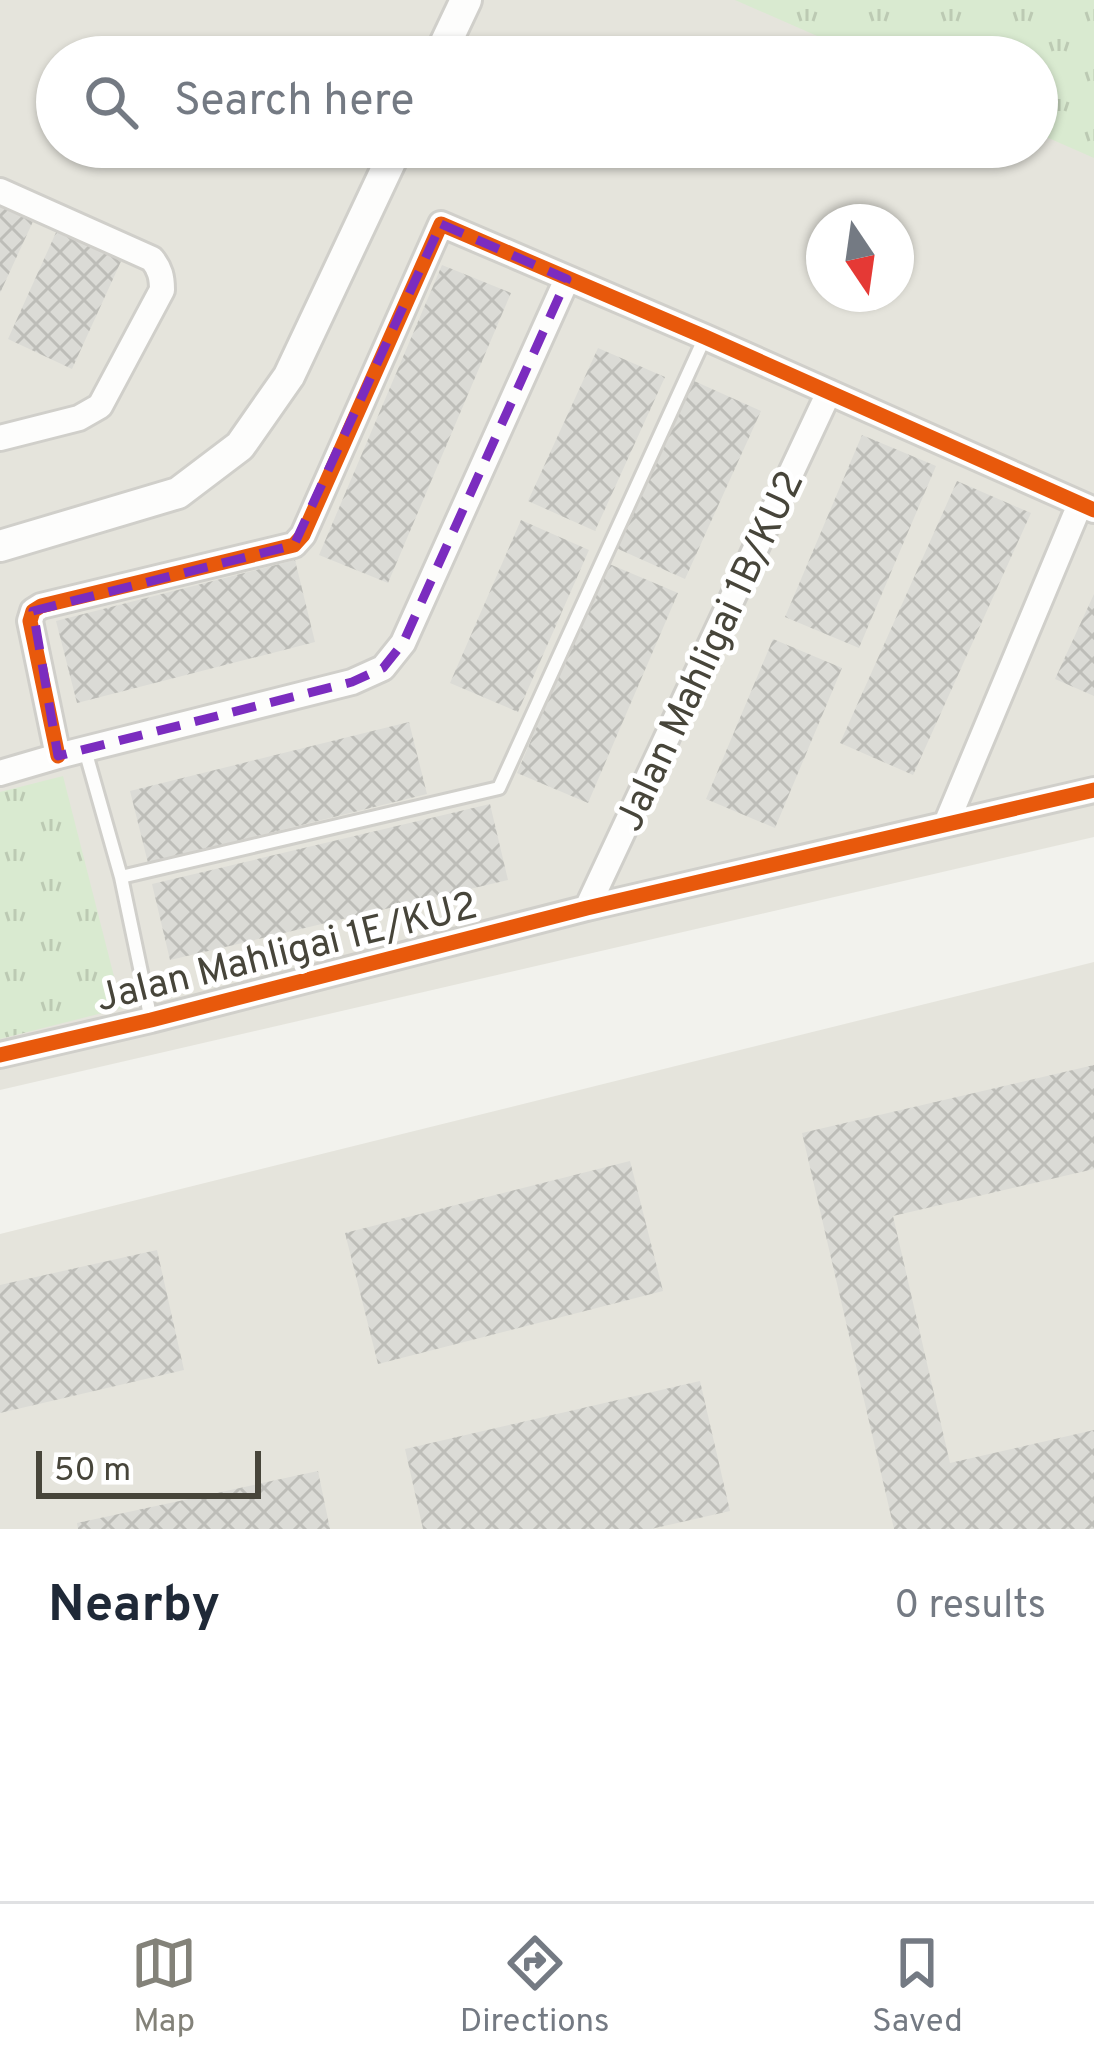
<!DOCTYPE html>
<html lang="en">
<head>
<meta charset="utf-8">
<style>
	body { margin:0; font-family:Overpass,sans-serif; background:#f6f6f7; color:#1f2937 }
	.compass { position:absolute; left:806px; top:204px; width:108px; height:108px; border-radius:50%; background:#fff; box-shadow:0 3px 9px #0004; rotate:167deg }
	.scale { position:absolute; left:36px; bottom:30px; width:225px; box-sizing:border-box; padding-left:12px; border:6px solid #47453a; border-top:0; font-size:33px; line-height:42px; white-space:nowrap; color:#47453a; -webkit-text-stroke:9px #fff; paint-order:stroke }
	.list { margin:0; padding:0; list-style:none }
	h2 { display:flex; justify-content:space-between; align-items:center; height:156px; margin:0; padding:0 48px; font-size:51px }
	h2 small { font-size:39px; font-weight:400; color:#747a83 }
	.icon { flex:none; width:66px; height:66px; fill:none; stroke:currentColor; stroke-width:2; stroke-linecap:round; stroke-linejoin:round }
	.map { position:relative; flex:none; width:1094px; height:1529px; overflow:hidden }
	.search { position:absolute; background:#fff; box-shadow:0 3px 9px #0004; left:36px; right:36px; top:36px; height:132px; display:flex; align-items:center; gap:30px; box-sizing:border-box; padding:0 42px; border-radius:66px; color:#747a83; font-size:45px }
	.sheet { height:372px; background:#fff }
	nav { display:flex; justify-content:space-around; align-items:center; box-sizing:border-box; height:168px; border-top:3px solid #e0e1e3; background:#fff; font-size:33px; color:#747a83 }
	nav a { display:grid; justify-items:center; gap:6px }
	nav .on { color:#838279 }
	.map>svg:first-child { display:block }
</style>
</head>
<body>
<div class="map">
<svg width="1094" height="1529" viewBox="0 0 1094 1529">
	<defs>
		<pattern id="grass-tufts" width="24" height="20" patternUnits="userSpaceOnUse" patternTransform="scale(3)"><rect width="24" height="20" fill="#d9ead0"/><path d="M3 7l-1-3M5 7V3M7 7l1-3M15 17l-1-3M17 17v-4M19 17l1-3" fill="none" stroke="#bccab3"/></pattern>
		<pattern id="building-cross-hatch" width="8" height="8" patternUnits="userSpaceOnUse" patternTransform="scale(3)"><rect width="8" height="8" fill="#dbdbd6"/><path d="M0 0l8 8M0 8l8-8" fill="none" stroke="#bdbdb8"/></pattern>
	</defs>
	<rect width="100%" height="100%" fill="#f2f2ed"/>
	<path fill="#e5e4dc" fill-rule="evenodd" d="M0 0H1094V837L0 1090ZM57 57H1037V147H57ZM824 222H896V294H824Z
		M1094 962V1529H0V1234Z"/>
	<path fill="url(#grass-tufts)" d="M735 0H1094V158L1037 133V57H865Z
		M63 776 122 1008 0 1039V792Z"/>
	<path fill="url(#building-cross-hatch)" d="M0 199 36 215 0 293Z
		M58 228 123 257 72 369 8 339Z
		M442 265 511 293 388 583 319 555Z
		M598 348 665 377 595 531 528 501Z
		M692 380 761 411 685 579 616 548Z
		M862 435 936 466 859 648 785 617Z
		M957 481 1031 513 913 775 840 743Z
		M521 520 589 550 518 712 450 683Z
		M295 560 315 642 77 703 56 621Z
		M607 563 678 593 588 803 517 773Z
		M1094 594V696L1055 679Z
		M773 639 842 668 775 828 706 799Z
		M409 722 427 794 148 863 130 791Z
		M490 804 508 880 170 960 152 884Z
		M1094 1065V1169L893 1216 950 1463 1094 1430V1529H894L802 1133Z
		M630 1161 663 1291 378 1364 345 1233Z
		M157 1250 184 1370 0 1413V1285Z
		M700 1381 730 1511 651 1529H423L405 1449Z
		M318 1471 330 1529H78L77 1523Z"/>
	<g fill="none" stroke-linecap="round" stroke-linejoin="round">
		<defs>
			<path id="service" d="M85 750 121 877 151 1020
				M121 877 499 788 705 337"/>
			<path id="minor" d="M0 191 152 259C160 269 162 277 162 290L100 406 79 418 0 438
				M58 756 30 621 33 611 41 606 294 545 303 535 441 224 705 337 1094 510
				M0 773 58 756 352 682 383 668 403 643 567 279
				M946 824 1080 504
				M587 908 829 392
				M0 1055 151 1020 587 908 1094 790"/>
			<path id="tertiary" d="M439 57 466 0
				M0 546 178 493 240 446 289 376 397 147"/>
		</defs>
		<use href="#service" stroke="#d0cfca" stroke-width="18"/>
		<use href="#minor" stroke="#d0cfca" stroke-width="30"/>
		<use href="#tertiary" stroke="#d0cfca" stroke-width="36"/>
		<use href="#service" stroke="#fdfdfc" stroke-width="12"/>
		<use href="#minor" stroke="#fdfdfc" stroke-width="24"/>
		<use href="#tertiary" stroke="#fdfdfc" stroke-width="30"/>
		<defs>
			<path id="cycleway" d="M58 756 30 621 33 611 41 606 294 545 303 535 441 224 705 337 1094 510
				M0 1055 151 1020 587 908 1094 790"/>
		</defs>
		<use href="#cycleway" stroke="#fff" stroke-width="22"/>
		<use href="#cycleway" stroke="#e8590c" stroke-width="15"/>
	</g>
	<path fill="none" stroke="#7b2cbf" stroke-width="9" stroke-dasharray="24 15" stroke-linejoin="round" d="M441 224 567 279 403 643 383 668 352 682 58 756 33 611 294 545Z"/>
	<g text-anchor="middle" stroke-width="10" stroke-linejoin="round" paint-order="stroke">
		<g font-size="39" fill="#47453a" stroke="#fff">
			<text transform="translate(708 650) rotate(-65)" y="14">Jalan Mahligai 1B/KU2</text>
			<text transform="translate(286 950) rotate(-14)" y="14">Jalan Mahligai 1E/KU2</text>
		</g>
	</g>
</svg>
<svg class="compass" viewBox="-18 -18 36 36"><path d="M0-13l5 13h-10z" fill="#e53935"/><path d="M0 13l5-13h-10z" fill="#747a83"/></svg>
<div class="scale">50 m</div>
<div class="search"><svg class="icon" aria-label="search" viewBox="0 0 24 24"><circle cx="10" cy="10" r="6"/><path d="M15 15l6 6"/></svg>Search here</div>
</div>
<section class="sheet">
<h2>Nearby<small>0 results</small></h2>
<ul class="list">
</ul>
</section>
<nav>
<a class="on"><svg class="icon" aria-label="map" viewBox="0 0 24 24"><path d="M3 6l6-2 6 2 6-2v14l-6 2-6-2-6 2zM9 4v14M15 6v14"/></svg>Map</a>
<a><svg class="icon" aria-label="directions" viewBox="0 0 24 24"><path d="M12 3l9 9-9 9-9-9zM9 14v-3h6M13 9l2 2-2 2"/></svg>Directions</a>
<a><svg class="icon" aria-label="saved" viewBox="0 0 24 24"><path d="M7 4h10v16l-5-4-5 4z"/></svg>Saved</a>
</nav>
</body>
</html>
